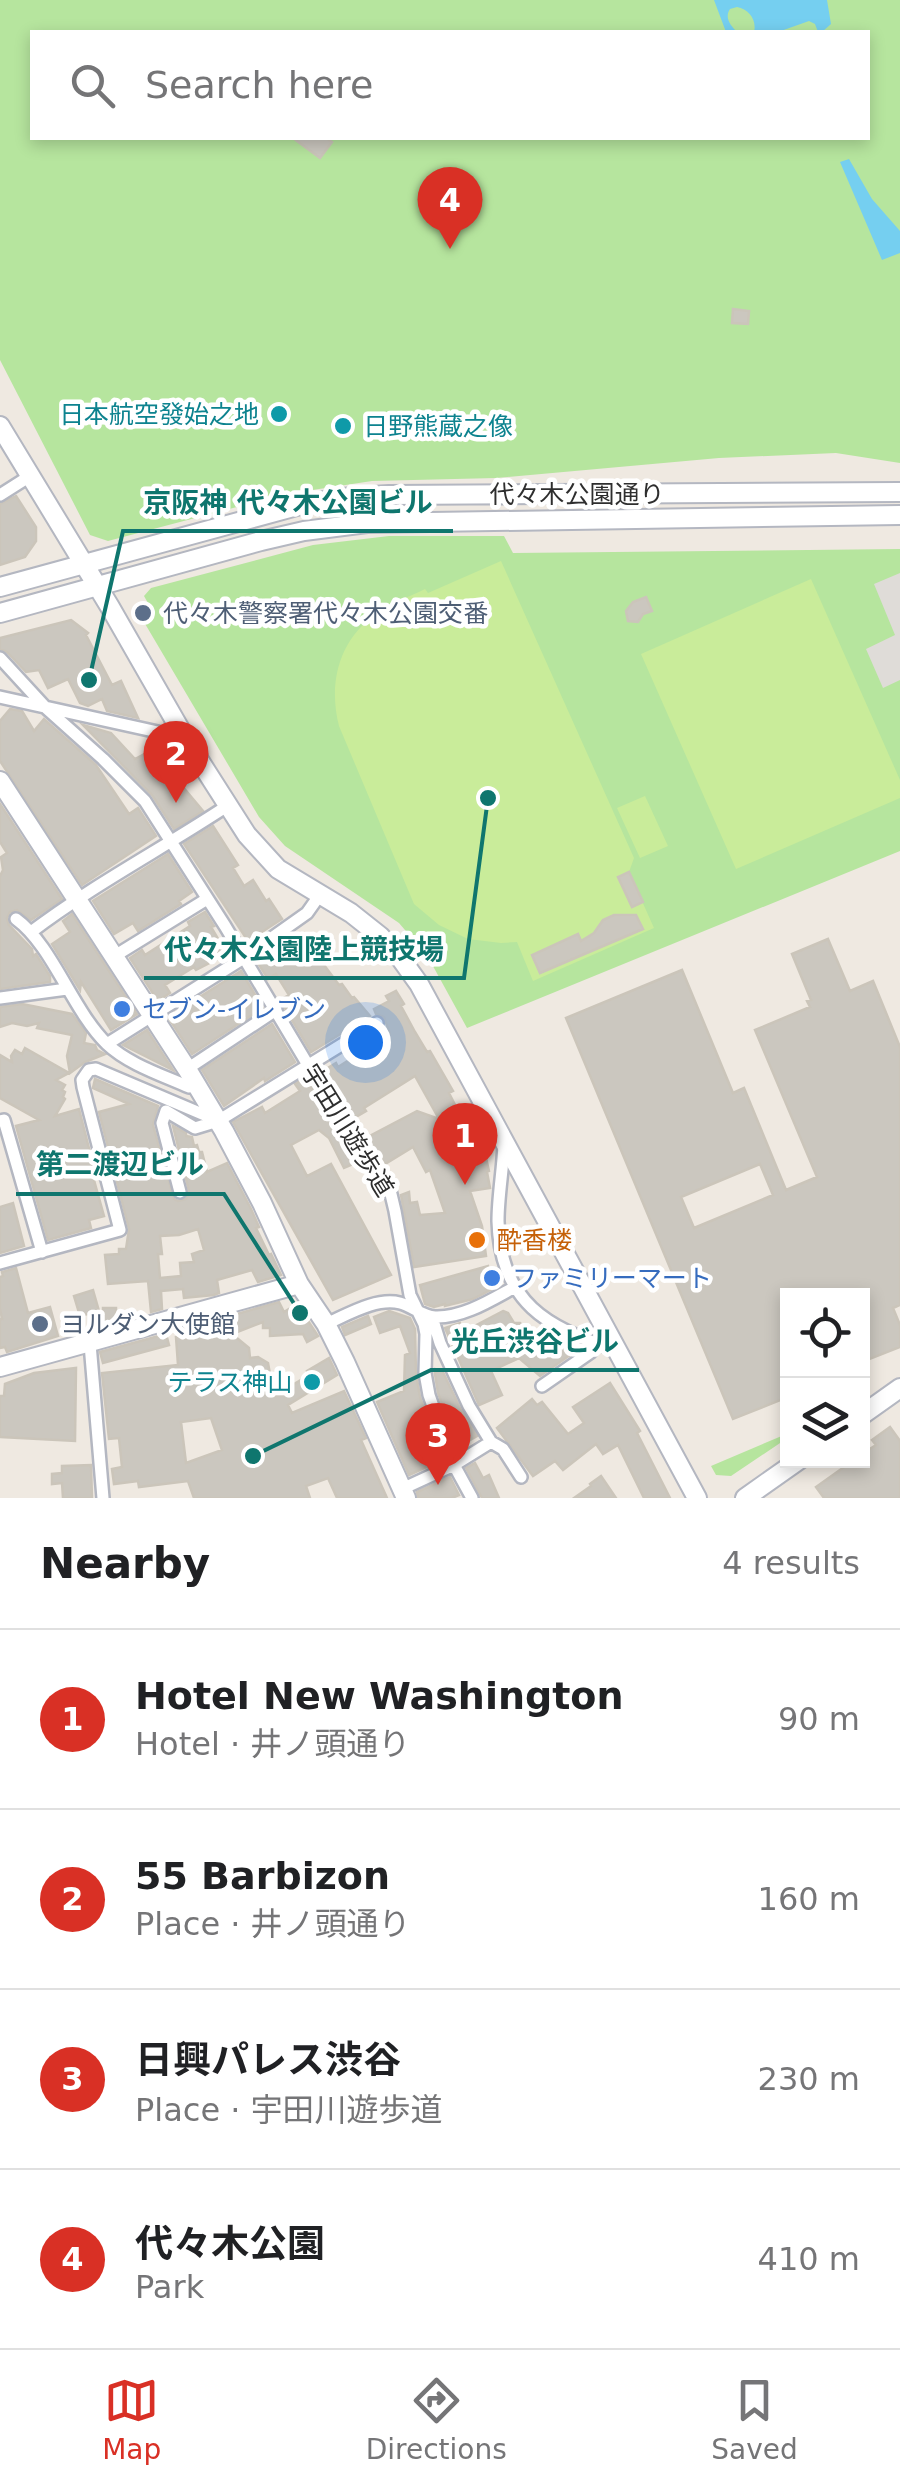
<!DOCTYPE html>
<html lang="en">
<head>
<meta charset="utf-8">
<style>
	body { margin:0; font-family:"DejaVu Sans","Noto Sans JP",sans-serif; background:#f2f2f2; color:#202124 }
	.controls { position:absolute; right:30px; bottom:30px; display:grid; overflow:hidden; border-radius:0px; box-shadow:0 5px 15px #0003 }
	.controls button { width:90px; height:90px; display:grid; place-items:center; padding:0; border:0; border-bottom:2px solid #e0e0e0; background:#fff; color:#202124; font:50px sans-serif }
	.you { position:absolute; left:365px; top:1042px; width:35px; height:35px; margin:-25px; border:8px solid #fff; border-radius:50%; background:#1a73e8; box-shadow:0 0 0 15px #1a73e833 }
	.badge { display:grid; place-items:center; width:65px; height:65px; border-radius:50%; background:#d93025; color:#fff; font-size:32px; font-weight:700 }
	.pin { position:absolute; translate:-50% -82px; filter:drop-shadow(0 2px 5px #0008) }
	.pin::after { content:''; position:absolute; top:52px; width:35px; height:30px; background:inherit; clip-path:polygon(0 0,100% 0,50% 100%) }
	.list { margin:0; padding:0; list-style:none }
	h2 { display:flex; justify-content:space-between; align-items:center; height:130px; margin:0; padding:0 40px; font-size:42px }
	h2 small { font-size:32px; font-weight:400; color:#757577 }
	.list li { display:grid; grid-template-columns:65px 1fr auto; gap:30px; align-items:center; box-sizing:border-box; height:180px; padding:0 40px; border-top:2px solid #e0e0e0 }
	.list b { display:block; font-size:38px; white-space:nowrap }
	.list p { margin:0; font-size:32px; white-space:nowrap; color:#757577 }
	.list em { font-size:32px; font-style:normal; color:#757577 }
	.icon { flex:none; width:55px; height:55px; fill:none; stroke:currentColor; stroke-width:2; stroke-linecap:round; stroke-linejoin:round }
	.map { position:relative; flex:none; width:900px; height:1498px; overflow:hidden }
	.search { position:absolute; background:#fff; box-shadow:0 5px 15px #0003; left:30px; right:30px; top:30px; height:110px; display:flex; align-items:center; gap:25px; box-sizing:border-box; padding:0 35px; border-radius:0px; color:#757577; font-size:38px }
	.sheet { height:850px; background:#fff }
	nav { display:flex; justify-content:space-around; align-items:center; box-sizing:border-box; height:140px; border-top:2px solid #e0e0e0; background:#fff; font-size:28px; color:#757577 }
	nav a { display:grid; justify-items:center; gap:5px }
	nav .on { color:#d93025 }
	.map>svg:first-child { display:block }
</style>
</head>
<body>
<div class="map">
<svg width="900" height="1498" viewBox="0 0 900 1498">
	<rect width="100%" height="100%" fill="#efe9e1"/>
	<path fill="#b6e59e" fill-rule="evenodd" d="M0 0H900V463L836 453 719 458 496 478 372 481 286 494 108 541 90 535 0 360ZM32 32H868V138H32Z
		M389 536H504L513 553 900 549V851L467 1028 428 957 399 923 285 846 259 817 144 622 153 612 144 596 151 588 313 545Z
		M784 1435 786 1439 731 1476 716 1475 711 1466Z"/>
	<path fill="#c9ec9a" d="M501 561 634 858 629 872 654 928 533 981 517 942 501 943 468 939 439 925 414 904 339 726C328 683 339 640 376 614 391 603 409 597 425 589L428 593Z
		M811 579 900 780V798L736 869 641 654Z
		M645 796 668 846 640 858 617 808Z"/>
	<path fill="#dfdcd8" d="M900 573V680L883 688 866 649 895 635 874 584Z"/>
	<path fill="#75cff0" d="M714 0H827L831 24 822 32H818L815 24 809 21 778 32H754C757 20 749 9 737 7L730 9C724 18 731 26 737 32H726Z
		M849 159 872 199 900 231V253L882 260 840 162Z"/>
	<path fill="#cbc7bf" stroke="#cbc5ba" stroke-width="2.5" fill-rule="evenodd" d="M293 138H326L332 142 320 158Z
		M733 309 749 311 748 324 732 323Z
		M16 496 36 527V541L25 557 0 565V504Z
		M646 597 652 611 643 614 638 622 628 621 626 611 633 602Z
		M71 620 88 633 86 635 112 685 121 681 138 718 107 711 102 699 88 706 80 703 68 679 48 688 39 670 26 672 7 652 0 649V638Z
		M10 709 22 711 34 731 44 719 96 765 129 814 138 808 156 836 82 885 0 761V721Z
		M83 725 111 733 135 759 154 749 173 783 177 780 203 811 174 829 152 795Z
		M0 804 62 899 31 920 17 910 10 912 7 918 9 925 32 949 33 956 36 954 50 976V982L0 989V876L3 870 1 857 7 853 0 842Z
		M213 826 238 865 233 868 244 886 253 880 266 901 269 899 282 919 248 941 184 844Z
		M168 854 192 892 179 901 181 904 138 931 133 923 114 934 93 901Z
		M629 872 643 902 632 907 618 877Z
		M205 912 214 926 211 927 227 954 196 970 194 967 165 985 170 993 158 1001 130 958 142 950 145 955 190 926 188 922Z
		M72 914 137 1014 111 1030 81 982 80 990 52 944 70 932 63 921Z
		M614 915H636L643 929 540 973 532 955 578 934 581 941 594 933 603 920Z
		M300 933 339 985 342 984 352 998 354 997 370 1016 311 1052 280 1000 289 995 276 974 268 979 256 960Z
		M828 939 850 991 873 981 900 1047V1305L893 1308 900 1325V1347L862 1362V1296H788V1397L733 1419 566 1018 682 970 733 1093 744 1088 786 1190 817 1177 755 1030 810 1007 807 1001 811 1000 792 954ZM760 1164 773 1195 694 1228 681 1197Z
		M241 971 263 1008 192 1054 168 1017Z
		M396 991 404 1004 401 1006 415 1032 427 1052 430 1051 453 1091 449 1093 478 1150 484 1149 489 1171 487 1172 490 1188 470 1191 482 1226 486 1256 414 1267 401 1195 409 1192 410 1203 417 1202 420 1215 445 1213 430 1170 426 1172 413 1147 385 1164 366 1138 417 1111 439 1119 415 1076 364 1108 366 1111 354 1118 323 1071 336 1063 338 1067 390 1034 384 1017 376 1014 374 1009 389 1001 386 996Z
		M22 1004 72 1014 86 1033 84 1043 95 1045 97 1050 105 1054 85 1062 70 1073 67 1056 72 1035 37 1028 39 1023 27 1026 12 1023 0 1027V1007Z
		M272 1024 295 1062 265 1081 264 1078 224 1106 202 1070Z
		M147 1030 173 1070 123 1045Z
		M25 1048 69 1073 56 1080 65 1085 62 1090 65 1092 63 1097 65 1099 55 1116 79 1109 95 1172 92 1173 104 1216 89 1220 91 1228 48 1240 16 1126 39 1120 0 1098V1055L12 1062 11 1056 15 1050 22 1054Z
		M305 1078 358 1162 344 1168 329 1138 319 1130 291 1145 307 1176 331 1164 391 1275 333 1300 233 1122 262 1107 265 1113 300 1091 295 1084Z
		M95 1079 158 1106 153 1125 174 1199 178 1201 186 1199 189 1191 173 1126 186 1133V1136L192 1137 194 1146 197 1145 199 1152H202L207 1172 227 1163 251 1209 259 1227 256 1228 269 1255 271 1254 281 1275 258 1282 252 1270 217 1280 219 1293 214 1295 184 1298 183 1289 161 1291 162 1309 151 1312 148 1281 108 1284 105 1255 119 1254V1249H126L129 1229 99 1112 129 1104 93 1088ZM198 1229 204 1250 192 1254 194 1262 180 1263 181 1276 160 1278 158 1254H162L160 1236 179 1235Z
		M13 1203 24 1246 0 1253V1207Z
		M488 1266 494 1288 473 1299 445 1306V1304L434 1307 425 1304 420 1285Z
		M16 1268 28 1313 50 1307 58 1336 7 1352 5 1347 0 1348V1319H2L0 1309V1277L3 1276 2 1272Z
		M93 1290 99 1311 80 1316 74 1296Z
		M279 1302 284 1312 297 1304 318 1336 307 1342 303 1334 270 1336V1328H263V1322L232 1334 249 1348 250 1358 258 1357 268 1363 274 1396 309 1375 307 1371 329 1358 337 1375 288 1405 292 1413 344 1391 366 1438 361 1440 387 1498H337L328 1478 306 1486 310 1498H194L188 1481 139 1487 138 1481 114 1484 112 1469 122 1467 119 1438 109 1439 102 1373 178 1365 176 1337 226 1330 223 1318ZM211 1418 222 1450 186 1463 181 1422Z
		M103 1308H116V1322L103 1325Z
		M389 1311 410 1318 415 1329 416 1373 420 1397 442 1460 409 1475 377 1402 404 1391 405 1355 410 1353 400 1326 380 1333 374 1317Z
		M503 1311 508 1313 514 1323H520L535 1337 545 1334 576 1351 540 1376 519 1358 491 1371 502 1395 479 1405 445 1328 460 1323 463 1332Z
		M368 1316 371 1324 345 1335 342 1327Z
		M166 1334 169 1345 103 1363 100 1352Z
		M76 1368 75 1441 0 1437V1396H4L5 1384 34 1373Z
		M434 1368 436 1372 442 1370 461 1410 477 1436 465 1443 466 1446 459 1451 438 1393Z
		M610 1383 640 1431 637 1433 670 1498H644L618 1445 603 1454 596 1444 563 1470 555 1461 533 1476 497 1428 532 1399 537 1405 542 1402 568 1434 584 1423 573 1407Z
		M890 1427 900 1441V1498H824L816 1487 854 1460H862V1454L876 1445 872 1440Z
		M475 1463 483 1478 489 1475 499 1498H482L466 1468Z
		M91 1465 92 1498H63L62 1483 52 1484V1474L62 1473V1466Z
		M601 1476 616 1498H574L591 1486 590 1484Z
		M450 1477 459 1495 452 1498H418L417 1492Z"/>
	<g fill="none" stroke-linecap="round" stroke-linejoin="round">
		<defs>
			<path id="street" d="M0 495 30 476
				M0 658 46 708 103 759 145 801 225 926 308 1065 360 1148 382 1175 390 1190 395 1211 410 1295 424 1324 426 1334 425 1373 429 1395 454 1465 472 1498
				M0 697 185 738
				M16 919C53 946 72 1010 107 1044 128 1064 162 1075 189 1087L195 1083
				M31 932C93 885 162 849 227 806
				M113 957 207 899
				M0 998 67 989
				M107 1044 242 959 307 913 319 896
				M187 1069 276 1010
				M0 1121 4 1120 42 1252
				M504 1144C503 1170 498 1196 498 1221 500 1301 547 1330 618 1350
				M180 1192 162 1123 166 1111 195 1128 218 1121 377 1023
				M0 1263 120 1230 83 1087 82 1080 89 1070 96 1069 214 1119
				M432 1317 440 1343 469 1406 491 1442 503 1449 521 1477
				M326 1324C347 1315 376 1297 400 1303 412 1306 422 1316 435 1317 463 1318 491 1300 515 1287
				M90 1344 103 1498
				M542 1386 591 1352 593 1343
				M402 1489 454 1465 491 1442"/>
			<path id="secondary" d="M0 426 110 607 185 738 247 835 278 869 351 913 380 936 401 959 419 984 697 1498
				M0 587 297 506 340 498 389 495 900 492
				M0 613 261 541 304 531 367 523 900 515
				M0 781 187 1069 224 1131 262 1203 299 1284 326 1324 345 1362 406 1498
				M0 1367 299 1284
				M862 1415 900 1388
				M745 1498 799 1460"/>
		</defs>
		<use href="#street" stroke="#b4b7c1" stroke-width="16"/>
		<use href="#secondary" stroke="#b4b7c1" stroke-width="22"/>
		<use href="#street" stroke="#fff" stroke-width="11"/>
		<use href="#secondary" stroke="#fff" stroke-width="18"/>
	</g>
	<g fill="#0f9aa8" stroke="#fff" stroke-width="4">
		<circle cx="279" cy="414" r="10"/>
		<circle cx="343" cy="426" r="10"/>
		<circle cx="312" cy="1382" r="10"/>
	</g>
	<g fill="#5c6f8a" stroke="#fff" stroke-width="4">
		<circle cx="143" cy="613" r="10"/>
		<circle cx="40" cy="1324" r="10"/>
	</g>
	<g fill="#3f7fe0" stroke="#fff" stroke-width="4">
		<circle cx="122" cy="1009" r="10"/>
		<circle cx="492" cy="1278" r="10"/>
	</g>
	<circle fill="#e8710a" stroke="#fff" stroke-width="4" cx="477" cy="1240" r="10"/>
	<g text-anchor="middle" stroke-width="9" stroke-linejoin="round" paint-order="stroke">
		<g font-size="25" fill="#0d838f" stroke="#fff" text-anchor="end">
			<text x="259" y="423">日本航空發始之地</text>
			<text x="363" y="435" text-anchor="start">日野熊蔵之像</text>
			<text x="292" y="1391">テラス神山</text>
		</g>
		<g font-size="25" fill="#2e2e2e" stroke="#fff">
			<text x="577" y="503">代々木公園通り</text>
			<text transform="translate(348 1130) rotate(58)" y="9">宇田川遊歩道</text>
		</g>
		<g font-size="25" fill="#4e5e75" stroke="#fff" text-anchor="start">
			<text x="163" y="622">代々木警察署代々木公園交番</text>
			<text x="60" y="1333">ヨルダン大使館</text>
		</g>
		<g font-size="25" fill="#366cbe" stroke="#fff" text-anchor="start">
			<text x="142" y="1018">セブン-イレブン</text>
			<text x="512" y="1287">ファミリーマート</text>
		</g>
		<g font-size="25" fill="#c56008" stroke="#fff" text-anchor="start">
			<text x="497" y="1249">酔香楼</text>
		</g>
	</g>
	<path fill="none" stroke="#0f766e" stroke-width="4" d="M89 680L123 531H453M488 798L464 978H144M300 1313L224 1194H16M253 1456L431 1370H639"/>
	<g fill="#0f766e" stroke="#fff" stroke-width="4">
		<circle cx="89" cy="680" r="10"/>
		<circle cx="488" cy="798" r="10"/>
		<circle cx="300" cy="1313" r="10"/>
		<circle cx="253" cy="1456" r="10"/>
	</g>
	<g font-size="28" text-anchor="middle" font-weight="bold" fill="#0f766e" stroke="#fff" stroke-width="9" stroke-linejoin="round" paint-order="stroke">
		<text x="288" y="512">京阪神 代々木公園ビル</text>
		<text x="304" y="959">代々木公園陸上競技場</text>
		<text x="120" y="1174">第二渡辺ビル</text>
		<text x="535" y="1351">光丘渋谷ビル</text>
	</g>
</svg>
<div class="controls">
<button><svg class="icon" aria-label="locate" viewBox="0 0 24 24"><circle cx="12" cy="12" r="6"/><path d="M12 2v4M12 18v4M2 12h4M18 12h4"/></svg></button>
<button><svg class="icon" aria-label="layers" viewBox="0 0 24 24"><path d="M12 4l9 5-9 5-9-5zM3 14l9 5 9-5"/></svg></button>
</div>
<div class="you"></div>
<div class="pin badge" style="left:465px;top:1185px">1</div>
<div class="pin badge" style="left:176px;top:803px">2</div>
<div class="pin badge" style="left:438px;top:1485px">3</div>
<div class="pin badge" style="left:450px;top:249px">4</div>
<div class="search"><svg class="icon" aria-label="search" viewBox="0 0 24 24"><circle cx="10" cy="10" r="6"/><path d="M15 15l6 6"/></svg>Search here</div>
</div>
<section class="sheet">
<h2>Nearby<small>4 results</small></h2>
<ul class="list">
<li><span class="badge">1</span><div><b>Hotel New Washington</b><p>Hotel · 井ノ頭通り</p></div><em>90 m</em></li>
<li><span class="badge">2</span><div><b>55 Barbizon</b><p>Place · 井ノ頭通り</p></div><em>160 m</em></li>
<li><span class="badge">3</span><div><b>日興パレス渋谷</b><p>Place · 宇田川遊歩道</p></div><em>230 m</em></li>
<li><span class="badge">4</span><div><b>代々木公園</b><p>Park</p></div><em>410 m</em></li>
</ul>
</section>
<nav>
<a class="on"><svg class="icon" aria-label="map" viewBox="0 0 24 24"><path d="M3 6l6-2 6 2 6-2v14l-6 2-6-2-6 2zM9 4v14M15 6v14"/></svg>Map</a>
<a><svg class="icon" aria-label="directions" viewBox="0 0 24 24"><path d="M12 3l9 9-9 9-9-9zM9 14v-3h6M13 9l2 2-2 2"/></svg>Directions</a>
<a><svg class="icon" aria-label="saved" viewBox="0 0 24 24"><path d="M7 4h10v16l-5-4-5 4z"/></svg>Saved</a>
</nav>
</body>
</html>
